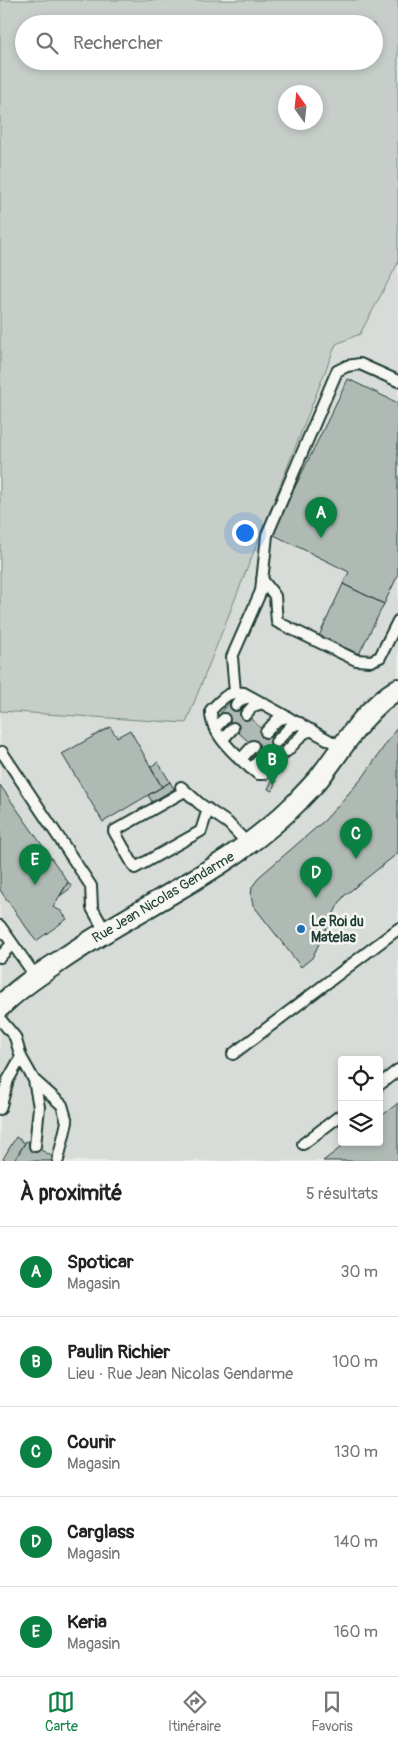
<!DOCTYPE html>
<html lang="fr">
<head>
<meta charset="utf-8">
<style>
	body { margin:0; font-family:Pangolin,sans-serif; background:#f6f6f6; color:#222 }
	.controls { position:absolute; right:15px; bottom:15px; display:grid; overflow:hidden; border-radius:5px; box-shadow:0 2px 8px #0003 }
	.controls button { width:45px; height:45px; display:grid; place-items:center; padding:0; border:0; border-bottom:1px solid #e0e0e0; background:#fff; color:#222; font:25px sans-serif }
	.compass { position:absolute; left:278px; top:85px; width:45px; height:45px; border-radius:50%; background:#fff; box-shadow:0 2px 8px #0003; rotate:345deg }
	.you { position:absolute; left:244px; top:532px; width:18px; height:18px; margin:-12px; border:4px solid #fff; border-radius:50%; background:#1a73e8; box-shadow:0 0 0 8px #1a73e833 }
	.badge { display:grid; place-items:center; width:32px; height:32px; border-radius:50%; background:#0b8043; color:#fff; font-size:16px; font-weight:700 }
	.pin { position:absolute; translate:-50% -41px; filter:drop-shadow(0 1px 2px #0008) }
	.pin::after { content:''; position:absolute; top:26px; width:18px; height:15px; background:inherit; clip-path:polygon(0 0,100% 0,50% 100%) }
	.list { margin:0; padding:0; list-style:none }
	h2 { display:flex; justify-content:space-between; align-items:center; height:65px; margin:0; padding:0 20px; font-size:21px }
	h2 small { font-size:16px; font-weight:400; color:#767676 }
	.list li { display:grid; grid-template-columns:32px 1fr auto; gap:15px; align-items:center; box-sizing:border-box; height:90px; padding:0 20px; border-top:1px solid #e0e0e0 }
	.list b { display:block; font-size:19px; white-space:nowrap }
	.list p { margin:0; font-size:16px; white-space:nowrap; color:#767676 }
	.list em { font-size:16px; font-style:normal; color:#767676 }
	.icon { flex:none; width:28px; height:28px; fill:none; stroke:currentColor; stroke-width:2; stroke-linecap:round; stroke-linejoin:round }
	.map { position:relative; flex:none; width:398px; height:1161px; overflow:hidden }
	.search { position:absolute; background:#fff; box-shadow:0 2px 8px #0003; left:15px; right:15px; top:15px; height:55px; display:flex; align-items:center; gap:12px; box-sizing:border-box; padding:0 18px; border-radius:28px; color:#767676; font-size:19px }
	.sheet { height:515px; background:#fff }
	nav { display:flex; justify-content:space-around; align-items:center; box-sizing:border-box; height:70px; border-top:1px solid #e0e0e0; background:#fff; font-size:14px; color:#767676 }
	nav a { display:grid; justify-items:center; gap:2px }
	nav .on { color:#0b8043 }
	.map>svg:first-child { display:block }
</style>
</head>
<body>
<div class="map">
<svg width="398" height="1161" viewBox="0 0 398 1161">
	<rect width="100%" height="100%" fill="#e9ebe7"/>
	<filter id="ink" filterUnits="userSpaceOnUse"><feTurbulence type="fractalNoise" baseFrequency=".02" numOctaves="2"/><feDisplacementMap in="SourceGraphic" scale="10" xChannelSelector="R" yChannelSelector="G"/><feConvolveMatrix kernelMatrix="1 2 1 2 8 2 1 2 1" color-interpolation-filters="sRGB"/></filter>
	<g filter="url(#ink)">
		<path fill="#d8dcd8" fill-rule="evenodd" d="M398 263V1161H0V711L186 723 336 344 360 334ZM342 1060H379V1142H342Z"/>
		<path fill="#c7cec9" stroke="#73867e" fill-rule="evenodd" d="M0 0H398V263L360 334 336 344 186 723 0 711ZM24 24H374V61H24ZM286 92H316V122H286Z"/>
		<path fill="#b0bab5" stroke="#1f3d34" d="M348 379 398 403V575L384 604 343 584 349 572 272 534Z
			M343 584 384 604 359 654 319 636Z
			M231 701 291 755 279 769 219 715Z
			M398 726V853L344 896 338 905 312 958 301 967 253 905 251 896 252 887 260 876 325 820 364 776Z
			M110 727 117 737 130 730 162 787 103 822 62 754Z
			M158 762 170 782 162 787 150 767Z
			M272 780 276 781 272 791 268 789Z
			M170 782 174 789 152 802 148 795Z
			M0 785 68 882 53 907 61 911 67 919 36 941 0 890Z
			M68 882 72 887 60 896Z
			M398 1103V1161H323L348 1142H379V1118Z
			M16 1137 25 1143 14 1161H7L3 1159Z
			M26 1141 60 1161H14Z"/>
		<g fill="none" stroke-linecap="round" stroke-linejoin="round">
			<defs>
				<path id="lane" d="M262 579 275 596 277 622 356 660 371 661 380 657 398 621
					M235 692 232 657 261 591 267 535 337 371 347 366 360 364 398 381
					M236 705 242 699 251 697
					M246 714 253 706 263 703
					M214 727H216L224 719
					M266 732 277 720 288 717
					M222 738 225 737 233 728
					M276 742 290 727 300 723
					M287 751 304 733 312 730
					M0 753 2 752 91 886 92 908 105 931
					M239 759 242 758 253 746
					M274 765 264 774H258C240 760 209 734 211 710 222 700 227 690 244 693L343 748
					M250 768 253 767 264 755
					M181 787 200 804 228 823 248 844
					M185 791 114 831 135 868 201 831 208 809
					M0 926 36 977
					M0 957 12 944
					M0 1019 15 1037 21 1057 8 1080 0 1109
					M233 1054 398 929
					M21 1057 34 1080 39 1107 35 1146
					M34 1080 62 1105 67 1122 58 1160
					M379 1085 398 1070
					M303 1144 342 1114"/>
				<path id="street" d="M0 1007C16 990 37 976 57 963 136 907 229 872 298 801 306 792 316 783 323 773 345 744 366 708 398 689"/>
			</defs>
			<use href="#lane" stroke="#1f3d34" stroke-width="14"/>
			<use href="#street" stroke="#1f3d34" stroke-width="24"/>
			<use href="#lane" stroke="#f6f6f2" stroke-width="10"/>
			<use href="#street" stroke="#f6f6f2" stroke-width="20"/>
		</g>
	</g>
	<circle fill="#1f6fb2" stroke="#f6f6f2" stroke-width="2" cx="301" cy="929" r="5"/>
	<g text-anchor="middle" stroke-width="5" stroke-linejoin="round" paint-order="stroke">
		<g font-size="14" fill="#1f3d34" stroke="#f6f6f2">
			<text transform="translate(163 897) rotate(-31)" y="5">Rue Jean Nicolas Gendarme</text>
		</g>
		<g font-size="14" font-weight="bold" fill="#1f3d34" stroke="#f6f6f2" text-anchor="start">
			<text x="311" y="926">Le Roi du<tspan x="311" dy="16">Matelas</tspan></text>
		</g>
	</g>
</svg>
<div class="controls">
<button><svg class="icon" aria-label="locate" viewBox="0 0 24 24"><circle cx="12" cy="12" r="6"/><path d="M12 2v4M12 18v4M2 12h4M18 12h4"/></svg></button>
<button><svg class="icon" aria-label="layers" viewBox="0 0 24 24"><path d="M12 4l9 5-9 5-9-5zM3 14l9 5 9-5"/></svg></button>
</div>
<svg class="compass" viewBox="-18 -18 36 36"><path d="M0-13l5 13h-10z" fill="#e53935"/><path d="M0 13l5-13h-10z" fill="#767676"/></svg>
<div class="you"></div>
<div class="pin badge" style="left:321px;top:538px">A</div>
<div class="pin badge" style="left:272px;top:785px">B</div>
<div class="pin badge" style="left:356px;top:859px">C</div>
<div class="pin badge" style="left:316px;top:898px">D</div>
<div class="pin badge" style="left:35px;top:885px">E</div>
<div class="search"><svg class="icon" aria-label="search" viewBox="0 0 24 24"><circle cx="10" cy="10" r="6"/><path d="M15 15l6 6"/></svg>Rechercher</div>
</div>
<section class="sheet">
<h2>À proximité<small>5 résultats</small></h2>
<ul class="list">
<li><span class="badge">A</span><div><b>Spoticar</b><p>Magasin</p></div><em>30 m</em></li>
<li><span class="badge">B</span><div><b>Paulin Richier</b><p>Lieu · Rue Jean Nicolas Gendarme</p></div><em>100 m</em></li>
<li><span class="badge">C</span><div><b>Courir</b><p>Magasin</p></div><em>130 m</em></li>
<li><span class="badge">D</span><div><b>Carglass</b><p>Magasin</p></div><em>140 m</em></li>
<li><span class="badge">E</span><div><b>Keria</b><p>Magasin</p></div><em>160 m</em></li>
</ul>
</section>
<nav>
<a class="on"><svg class="icon" aria-label="map" viewBox="0 0 24 24"><path d="M3 6l6-2 6 2 6-2v14l-6 2-6-2-6 2zM9 4v14M15 6v14"/></svg>Carte</a>
<a><svg class="icon" aria-label="directions" viewBox="0 0 24 24"><path d="M12 3l9 9-9 9-9-9zM9 14v-3h6M13 9l2 2-2 2"/></svg>Itinéraire</a>
<a><svg class="icon" aria-label="saved" viewBox="0 0 24 24"><path d="M7 4h10v16l-5-4-5 4z"/></svg>Favoris</a>
</nav>
</body>
</html>
